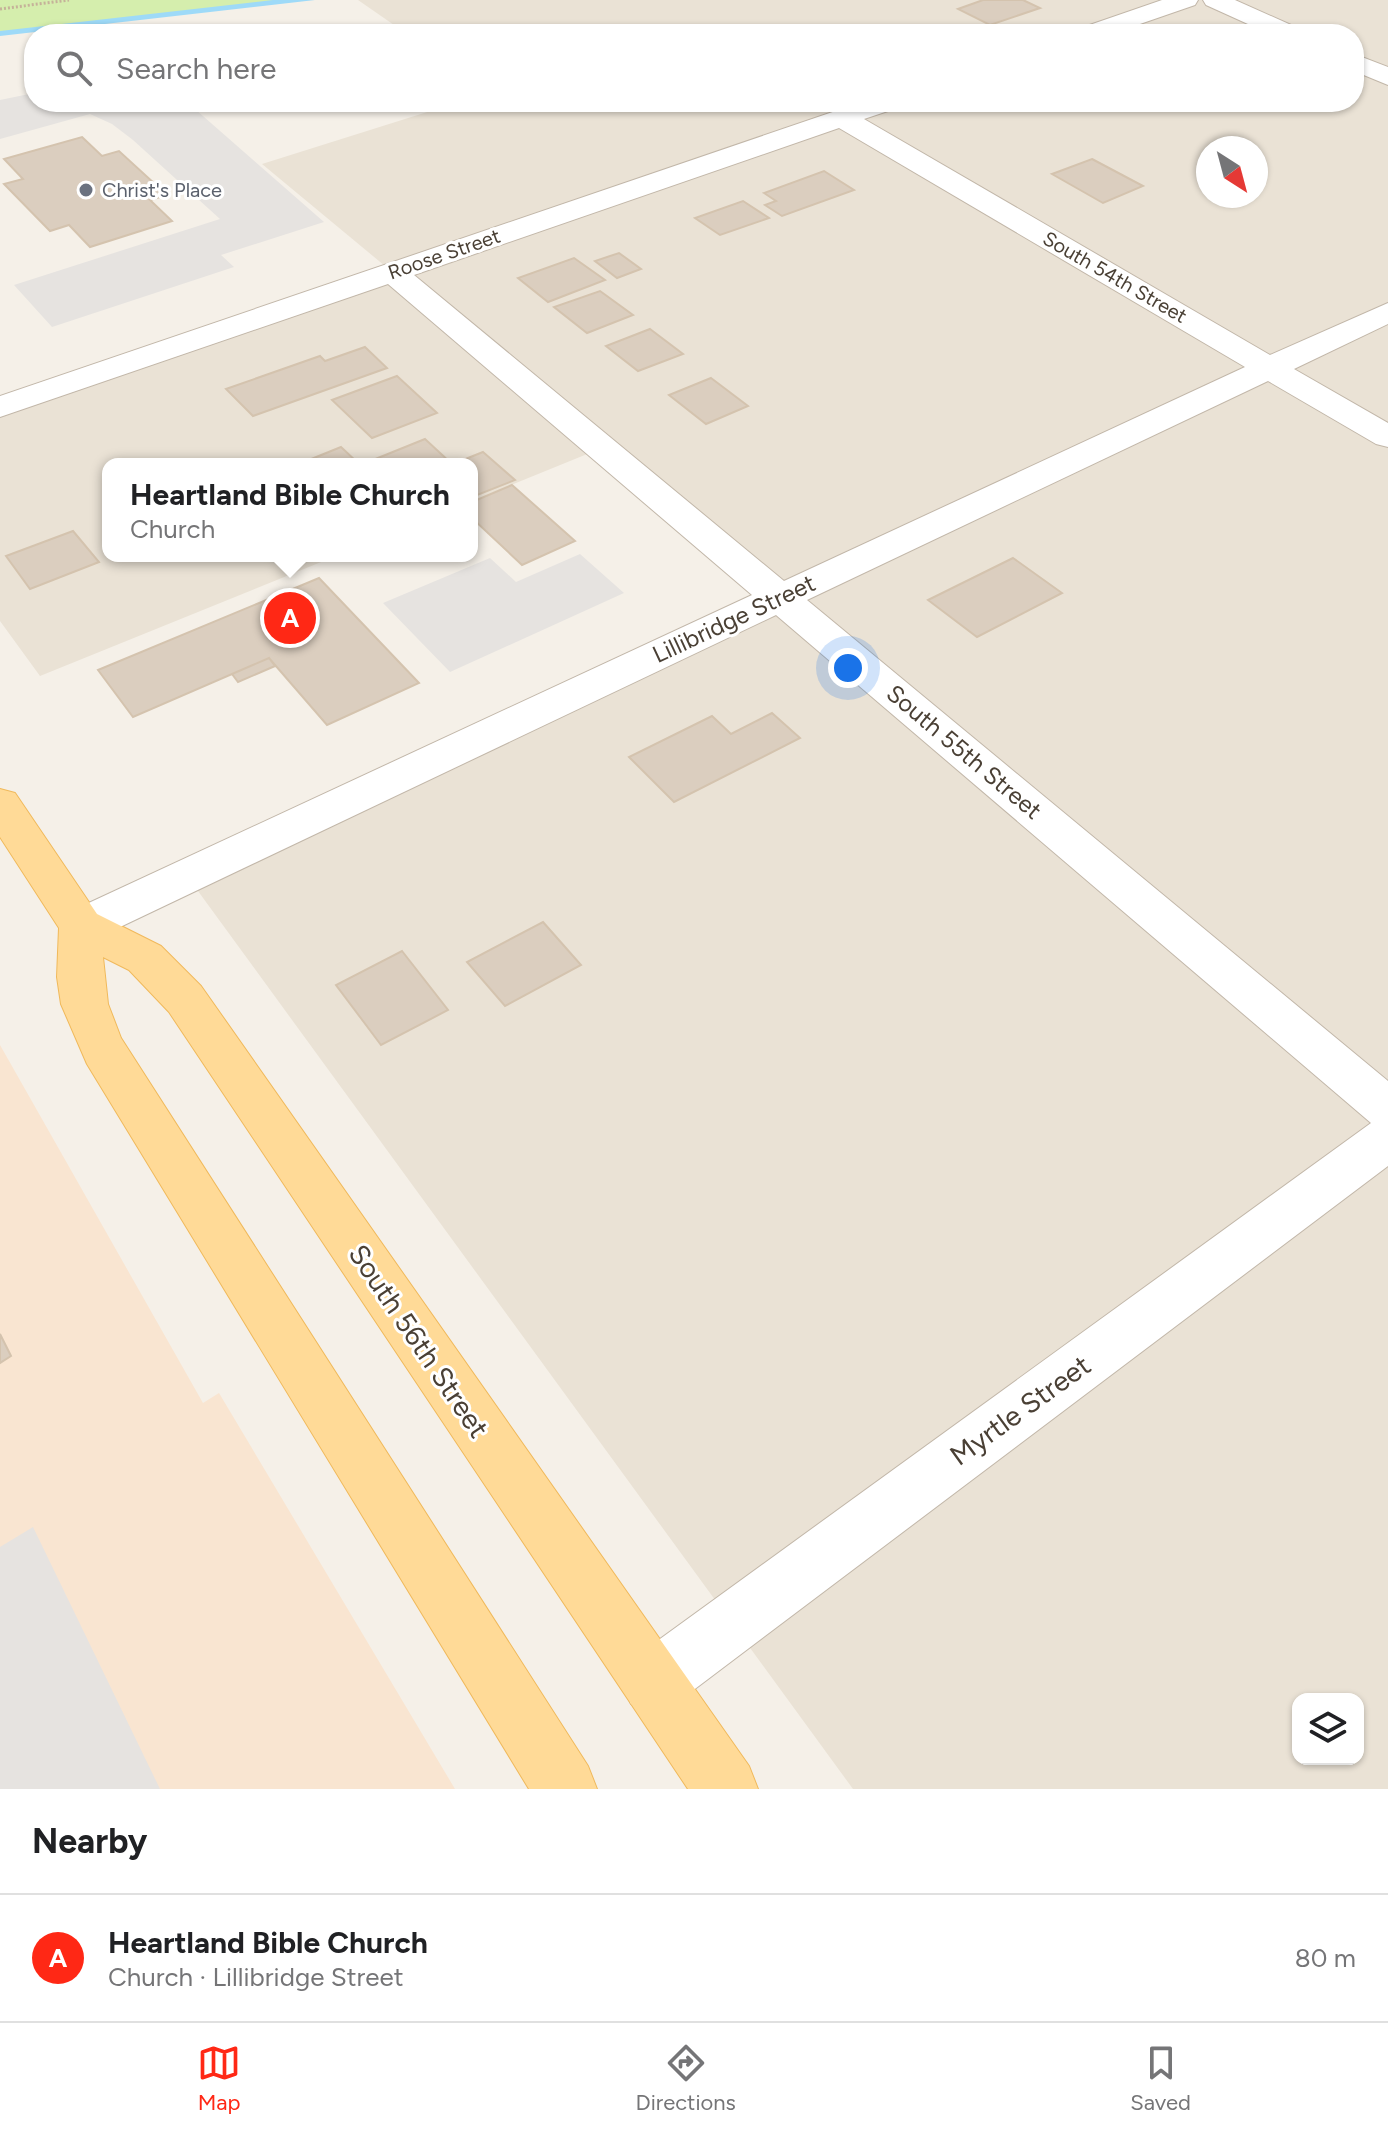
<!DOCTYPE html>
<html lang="en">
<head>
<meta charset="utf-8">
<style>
	body { margin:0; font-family:Figtree,sans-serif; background:#f6f6f6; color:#202124 }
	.controls { position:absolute; right:24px; bottom:24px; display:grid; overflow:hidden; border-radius:16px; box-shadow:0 2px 6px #0004 }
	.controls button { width:72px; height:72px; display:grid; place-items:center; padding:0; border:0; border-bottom:2px solid #e0e0e0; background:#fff; color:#202124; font:40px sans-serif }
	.compass { position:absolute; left:1196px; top:136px; width:72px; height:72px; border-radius:50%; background:#fff; box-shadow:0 2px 6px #0004; rotate:144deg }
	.you { position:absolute; left:848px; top:668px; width:28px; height:28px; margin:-20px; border:6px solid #fff; border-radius:50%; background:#1a73e8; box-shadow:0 0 0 12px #1a73e833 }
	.badge { display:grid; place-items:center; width:52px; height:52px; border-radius:50%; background:#ff2815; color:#fff; font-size:26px; font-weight:700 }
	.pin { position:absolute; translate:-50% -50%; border:4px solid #fff; box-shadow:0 2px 8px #0006 }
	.popup { position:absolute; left:102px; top:458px; width:376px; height:104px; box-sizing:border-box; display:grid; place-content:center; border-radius:16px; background:#fff; filter:drop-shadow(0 2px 6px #0005); font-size:26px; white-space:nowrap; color:#757577 }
	.popup b { font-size:30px; color:#202124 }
	.popup::after { content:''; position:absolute; left:50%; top:100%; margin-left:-16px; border:16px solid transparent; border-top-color:#fff }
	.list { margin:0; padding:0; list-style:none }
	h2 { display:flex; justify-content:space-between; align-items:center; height:104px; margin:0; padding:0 32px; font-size:34px }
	h2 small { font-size:26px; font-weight:400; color:#757577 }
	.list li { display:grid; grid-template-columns:52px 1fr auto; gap:24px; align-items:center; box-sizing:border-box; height:128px; padding:0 32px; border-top:2px solid #e0e0e0 }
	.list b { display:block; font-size:30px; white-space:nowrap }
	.list p { margin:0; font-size:26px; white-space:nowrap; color:#757577 }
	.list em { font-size:26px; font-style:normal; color:#757577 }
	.icon { flex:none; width:44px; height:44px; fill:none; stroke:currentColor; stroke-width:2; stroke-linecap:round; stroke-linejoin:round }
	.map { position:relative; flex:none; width:1388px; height:1789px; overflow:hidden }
	.search { position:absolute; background:#fff; box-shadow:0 2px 6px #0004; left:24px; right:24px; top:24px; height:88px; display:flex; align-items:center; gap:20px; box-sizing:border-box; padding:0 28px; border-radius:32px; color:#757577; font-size:30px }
	.sheet { height:232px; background:#fff }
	nav { display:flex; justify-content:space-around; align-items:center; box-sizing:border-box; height:112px; border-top:2px solid #e0e0e0; background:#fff; font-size:22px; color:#757577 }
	nav a { display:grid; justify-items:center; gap:4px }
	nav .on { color:#ff2815 }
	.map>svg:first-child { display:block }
</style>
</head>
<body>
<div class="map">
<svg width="1388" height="1789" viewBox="0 0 1388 1789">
	<rect width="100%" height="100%" fill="#f5f0e8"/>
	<path fill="#eae2d5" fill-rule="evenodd" d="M358 0H1388V1789H853L187 876 780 598 602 448 472 501V464H108V556H336L40 676 0 621V407L391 271 262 164 459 102H1354V34H407ZM1208 148H1256V196H1208ZM1298 1699H1358V1759H1298Z"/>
	<path fill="#f9e5d1" d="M0 1045 203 1403 219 1393 455 1789H0Z"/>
	<path fill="#d5eead" d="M0 0H300L0 34Z"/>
	<path fill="#e6e3e0" d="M34 93V102H187L324 222 221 255 234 267 52 327 14 285 220 219 133 140 112 124 90 114 0 139V100Z
		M580 554 624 593 450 672 383 603 490 558 516 582Z
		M33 1527 160 1789H0V1547Z"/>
	<path fill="#9edaf8" d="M273 0H315L0 36V31Z"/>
	<path fill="#dbcebf" stroke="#d4c3ae" stroke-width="2" d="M983 0H1023L1040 8 990 25 958 9Z
		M82 137 102 156 119 151 167 195 150 200 172 221 90 247 69 225 50 231 4 184 23 179 4 159Z
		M1092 159 1143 186 1103 203 1052 174Z
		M824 171 854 190 782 216 765 205 776 201 764 193Z
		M743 201 769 218 720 235 695 218Z
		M619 253 641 269 617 278 595 261Z
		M574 258 605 280 548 302 518 278Z
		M600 291 633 315 587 333 554 307Z
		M650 329 683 354 638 371 606 346Z
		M365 347 387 368 253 416 226 389 320 356 325 361Z
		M397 376 437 413 372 438 332 400Z
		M711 378 748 406 706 424 669 395Z
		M425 439 452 464H363Z
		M341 447 357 462 299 464Z
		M483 452 515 480 472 497V464H453Z
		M512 485 575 541 522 565 472 518V502Z
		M73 531 99 562 30 589 6 556Z
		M1013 558 1062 593 977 637 928 600Z
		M319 578 419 683 327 725 269 658 133 717 98 670Z
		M269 658 275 666 238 682 232 674Z
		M772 713 800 738 674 802 629 757 712 716 731 734Z
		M543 922 581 965 505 1006 467 962Z
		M402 951 448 1010 381 1045 336 985Z
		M0 1334 11 1356 0 1363Z"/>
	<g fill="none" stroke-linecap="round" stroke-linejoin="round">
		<defs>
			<path id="minor" d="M1162 0H1198L1195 5 1111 34H1074L1078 29Z
				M1203 0H1235L1300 29 1304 34H1270L1206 5Z
				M1354 54 1388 67V85L1354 71Z
				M862 102H901L897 108 864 119 1270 355 1388 303V324L1294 369 1388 423V447L1376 444 1268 381 807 600 1388 1081V1166L675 1704 653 1713 631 1704 622 1682 631 1660 1371 1123 776 615 97 938 81 943 65 938 59 926 65 914 752 595 388 284 0 417V396ZM839 128 1245 367 784 581 414 275Z"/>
			<path id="major" d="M0 789 15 793 97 914 161 946 201 986 749 1766 758 1789H688L169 1012 129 970 103 957 108 1004 121 1038 588 1766 597 1789H529L87 1064 61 1004 57 977 59 928 0 837Z"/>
		</defs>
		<use href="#minor" stroke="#c2b7a9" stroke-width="2"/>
		<use href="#major" stroke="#f0b95b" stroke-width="2"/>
		<path stroke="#c5b299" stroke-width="3" stroke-dasharray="2 2" stroke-linecap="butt" d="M0 9 69 0"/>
		<use href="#minor" fill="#fff" fill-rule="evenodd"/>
		<use href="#major" fill="#ffda97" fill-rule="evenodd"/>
	</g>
	<circle fill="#6b7280" stroke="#fff" stroke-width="3" cx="86" cy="190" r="8"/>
	<g text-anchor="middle" stroke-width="6" stroke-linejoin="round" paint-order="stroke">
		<g font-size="20" fill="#5b616d" stroke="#fff" text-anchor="start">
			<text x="102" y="197">Christ's Place</text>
		</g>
		<g font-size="20" fill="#4a4035" stroke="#fff">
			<text transform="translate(444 254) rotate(-19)" y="7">Roose Street</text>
			<text transform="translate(1115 277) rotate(30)" y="7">South 54th Street</text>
		</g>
		<g font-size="24" fill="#4a4035" stroke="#fff">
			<text transform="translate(734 619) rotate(-25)" y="8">Lillibridge Street</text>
			<text transform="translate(964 752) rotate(40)" y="8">South 55th Street</text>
		</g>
		<g font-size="28" fill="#4a4035" stroke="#fff">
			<text transform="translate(419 1341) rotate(56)" y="10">South 56th Street</text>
			<text transform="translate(1020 1410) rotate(-36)" y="10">Myrtle Street</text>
		</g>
	</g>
</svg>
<div class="controls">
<button><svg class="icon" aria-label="layers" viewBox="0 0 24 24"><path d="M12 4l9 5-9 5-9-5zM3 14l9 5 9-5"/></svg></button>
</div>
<svg class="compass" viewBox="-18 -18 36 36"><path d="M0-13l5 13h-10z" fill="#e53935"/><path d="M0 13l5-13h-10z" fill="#757577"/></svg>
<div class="you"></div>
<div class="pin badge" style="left:290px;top:618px">A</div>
<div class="popup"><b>Heartland Bible Church</b>Church</div>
<div class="search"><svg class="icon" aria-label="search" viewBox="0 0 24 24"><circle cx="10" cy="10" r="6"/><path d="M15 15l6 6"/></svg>Search here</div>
</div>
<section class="sheet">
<h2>Nearby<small></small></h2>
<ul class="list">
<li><span class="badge">A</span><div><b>Heartland Bible Church</b><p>Church · Lillibridge Street</p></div><em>80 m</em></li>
</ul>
</section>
<nav>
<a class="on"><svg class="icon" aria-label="map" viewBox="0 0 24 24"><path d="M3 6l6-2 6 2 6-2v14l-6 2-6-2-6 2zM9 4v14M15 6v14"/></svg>Map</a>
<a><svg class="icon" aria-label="directions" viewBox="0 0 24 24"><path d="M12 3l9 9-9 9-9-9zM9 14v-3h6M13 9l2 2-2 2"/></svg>Directions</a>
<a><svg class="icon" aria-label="saved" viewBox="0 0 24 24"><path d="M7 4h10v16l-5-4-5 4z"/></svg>Saved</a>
</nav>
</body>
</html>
